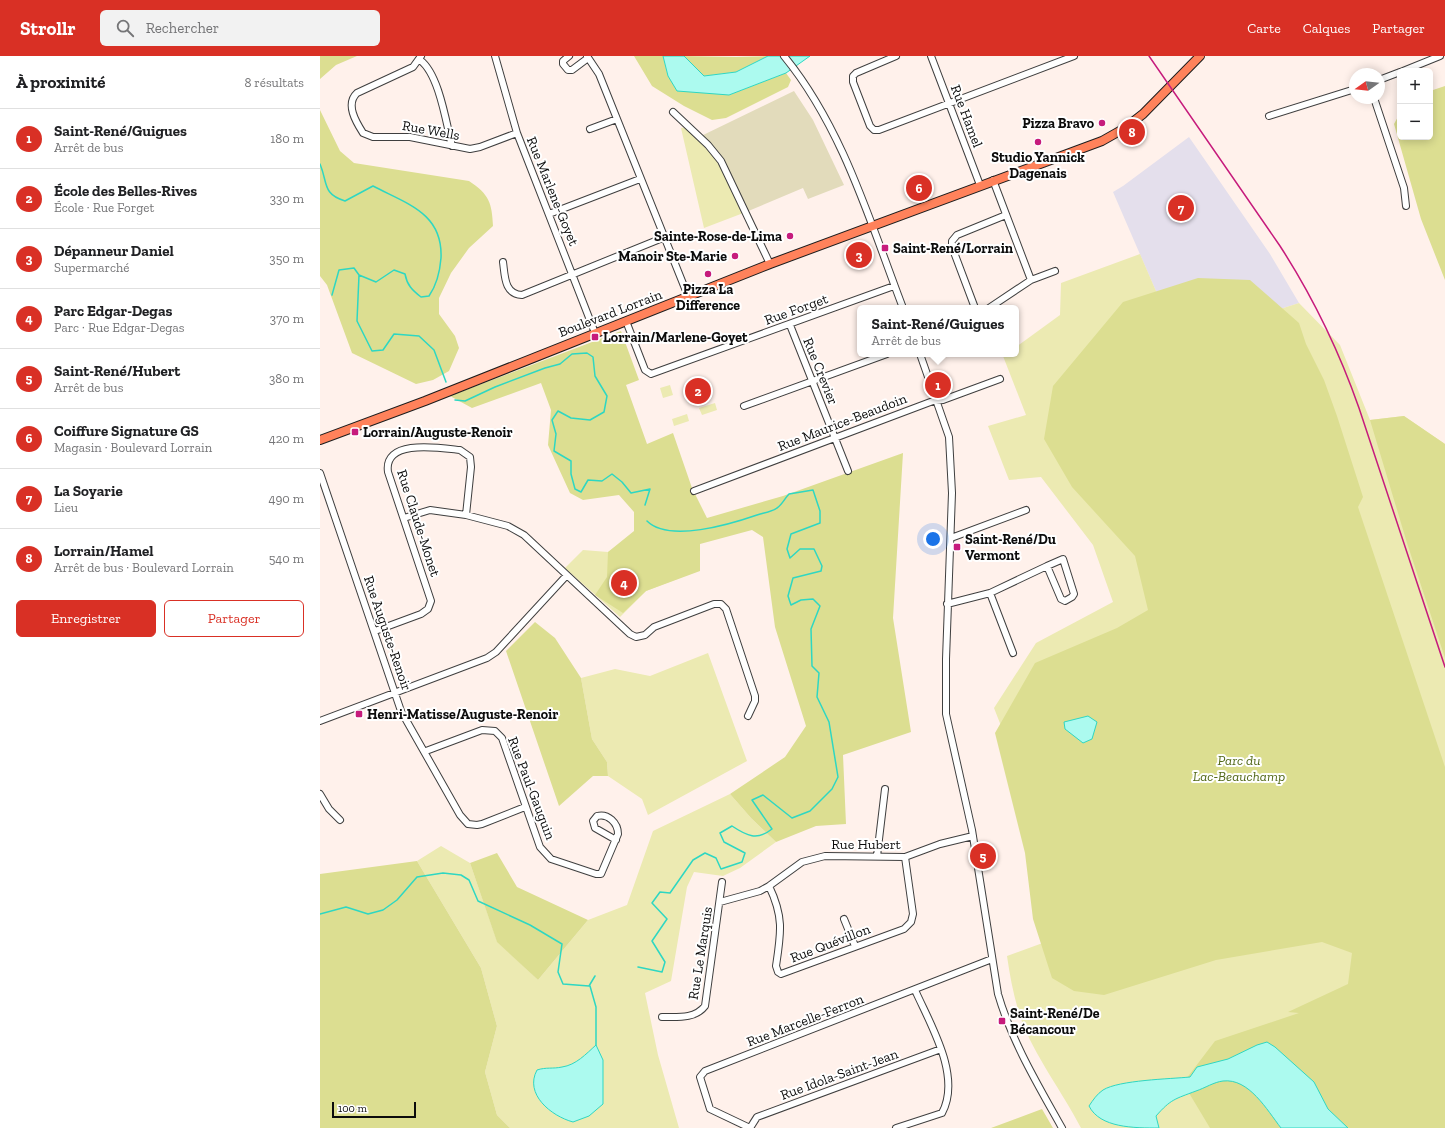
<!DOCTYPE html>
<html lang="fr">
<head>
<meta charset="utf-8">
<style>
	body { margin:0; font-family:"Zilla Slab",serif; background:#f2f2f2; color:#202124 }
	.controls { position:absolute; right:12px; top:12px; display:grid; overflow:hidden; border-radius:6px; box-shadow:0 2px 10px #0003 }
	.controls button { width:36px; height:36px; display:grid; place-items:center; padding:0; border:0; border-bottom:1px solid #e0e0e0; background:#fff; color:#202124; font:20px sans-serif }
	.compass { position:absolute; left:1029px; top:12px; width:36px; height:36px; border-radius:50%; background:#fff; box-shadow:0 2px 10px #0003; rotate:255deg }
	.scale { position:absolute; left:12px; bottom:10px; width:84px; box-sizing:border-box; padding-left:4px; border:2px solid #0c0c0c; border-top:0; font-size:11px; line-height:14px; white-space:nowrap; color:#0c0c0c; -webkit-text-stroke:3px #fff; paint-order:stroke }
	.you { position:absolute; left:613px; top:483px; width:14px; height:14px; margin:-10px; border:3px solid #fff; border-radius:50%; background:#1a73e8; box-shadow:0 0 0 6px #1a73e833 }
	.badge { display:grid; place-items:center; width:26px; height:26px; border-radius:50%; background:#d93025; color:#fff; font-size:13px; font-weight:700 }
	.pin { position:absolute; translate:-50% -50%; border:2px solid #fff; box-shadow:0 1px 4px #0006 }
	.popup { position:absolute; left:537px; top:249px; width:162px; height:52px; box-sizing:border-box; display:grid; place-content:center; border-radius:6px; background:#fff; filter:drop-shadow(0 1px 3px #0005); font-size:13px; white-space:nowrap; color:#757577 }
	.popup b { font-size:15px; color:#202124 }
	.popup::after { content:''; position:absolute; left:50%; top:100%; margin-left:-8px; border:8px solid transparent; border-top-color:#fff }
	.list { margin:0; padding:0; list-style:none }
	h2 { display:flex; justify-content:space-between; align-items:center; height:52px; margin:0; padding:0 16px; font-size:17px }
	h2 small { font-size:13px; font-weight:400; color:#757577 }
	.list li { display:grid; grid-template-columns:26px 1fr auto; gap:12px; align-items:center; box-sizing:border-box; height:60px; padding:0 16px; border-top:1px solid #e0e0e0 }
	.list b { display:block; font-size:15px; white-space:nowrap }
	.list p { margin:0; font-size:13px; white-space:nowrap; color:#757577 }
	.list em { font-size:13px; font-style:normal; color:#757577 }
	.actions { display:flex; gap:8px; padding:12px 16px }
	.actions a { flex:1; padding:9px 0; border:1px solid #d93025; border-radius:6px; text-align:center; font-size:14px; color:#d93025 }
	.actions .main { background:#d93025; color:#fff }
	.icon { flex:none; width:22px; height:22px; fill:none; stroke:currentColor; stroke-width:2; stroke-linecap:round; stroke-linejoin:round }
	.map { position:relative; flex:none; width:1125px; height:1072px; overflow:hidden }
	header { display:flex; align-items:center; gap:24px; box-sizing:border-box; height:56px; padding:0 20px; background:#d93025; color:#fff }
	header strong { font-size:19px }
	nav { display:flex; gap:22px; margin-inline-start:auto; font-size:14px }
	.search { width:280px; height:36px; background:#f2f2f2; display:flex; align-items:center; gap:10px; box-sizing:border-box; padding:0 14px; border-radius:6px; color:#757577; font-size:15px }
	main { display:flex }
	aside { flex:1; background:#fff }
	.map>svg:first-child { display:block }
</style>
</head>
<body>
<header>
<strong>Strollr</strong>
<div class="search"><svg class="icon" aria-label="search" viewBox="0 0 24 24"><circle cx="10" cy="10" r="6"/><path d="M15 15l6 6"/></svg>Rechercher</div>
<nav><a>Carte</a><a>Calques</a><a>Partager</a></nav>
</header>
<main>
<aside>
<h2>À proximité<small>8 résultats</small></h2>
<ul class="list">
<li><span class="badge">1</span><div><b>Saint-René/Guigues</b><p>Arrêt de bus</p></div><em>180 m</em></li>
<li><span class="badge">2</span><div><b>École des Belles-Rives</b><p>École · Rue Forget</p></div><em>330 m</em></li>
<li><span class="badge">3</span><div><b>Dépanneur Daniel</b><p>Supermarché</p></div><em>350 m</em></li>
<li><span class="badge">4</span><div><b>Parc Edgar-Degas</b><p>Parc · Rue Edgar-Degas</p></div><em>370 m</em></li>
<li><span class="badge">5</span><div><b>Saint-René/Hubert</b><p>Arrêt de bus</p></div><em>380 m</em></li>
<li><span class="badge">6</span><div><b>Coiffure Signature GS</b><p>Magasin · Boulevard Lorrain</p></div><em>420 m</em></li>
<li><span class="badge">7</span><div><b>La Soyarie</b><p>Lieu</p></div><em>490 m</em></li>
<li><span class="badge">8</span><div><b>Lorrain/Hamel</b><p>Arrêt de bus · Boulevard Lorrain</p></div><em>540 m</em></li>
</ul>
<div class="actions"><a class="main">Enregistrer</a><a>Partager</a></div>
</aside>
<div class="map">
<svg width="1125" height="1072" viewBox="0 0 1125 1072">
	<rect width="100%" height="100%" fill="#fff1eb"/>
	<path fill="#e4dfec" d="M869 81 950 198 979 247 858 286 793 136 803 130Z"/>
	<path fill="#eceab2" d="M368 71 394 96 426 156 384 172 361 72Z
		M820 198 858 286 979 247 1020 289 1050 364 1084 360 1125 388V1072H761C743 1037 714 999 701 963 694 942 690 921 687 900L761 873 674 652 716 587 793 546 773 489 721 421 689 424 668 370 706 359 683 300 686 298H696V291L740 259 741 227Z
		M350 329 353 339 343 342 340 332Z
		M395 347 397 354 382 359 379 352Z
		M367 358 369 365 354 370 352 363Z
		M316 478 375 516 326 535 300 561 245 512 263 494 288 496Z
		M388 597 427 705 328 759 322 743 288 720 287 706 272 683 261 622 295 613 330 620Z
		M410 738 431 762 456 786 420 812 403 820 374 816 367 831 351 925 325 937 338 999 359 1072H190L177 1059 165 1016 177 970 161 912 97 805 121 790 150 807 177 885 218 924 268 864 307 849 333 775Z"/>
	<path fill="#dcde91" d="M0 0H37L16 9 0 23Z
		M314 0H343L348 20 409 39 466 17 471 24 468 31 406 62 392 64 364 50 332 30Z
		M364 0 416 1 448 0 416 16 384 20Z
		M1125 30V224L1101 163 1074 68 1080 57V81H1110V35Z
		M0 54 20 95 34 107 149 125C169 138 172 147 173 170L149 192 131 217 119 242V258L135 280 139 292 129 315 113 324 96 328 32 297 7 229 0 220Z
		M878 222 930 224 979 267 986 288 1004 324 1017 360 1043 441 1038 451 1125 711V1072H890L863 1027 895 985 979 957 968 956 1028 928 1032 897 1002 886 896 904 784 939 754 935 732 922 713 863 705 797 675 677 715 607 797 572 828 554 815 500 752 431 724 383 733 330 803 246Z
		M301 275 319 324 306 329 327 388 353 377 372 432 387 462 463 440 583 397 573 562 591 676 523 699 526 768 496 770 456 786 431 762 410 738 465 701 486 670 455 571 443 481 432 474 380 488V515L326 535 303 557 275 539 287 521 288 496 314 475V456L299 439 263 444 250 437 228 389 231 354 221 327 152 352 130 340Z
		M1084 360 1125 388V602L1087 487 1050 364Z
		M215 566 235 582 261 622 272 683 287 706 288 720H273L239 750 186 595Z
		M177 797 197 831 268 864 218 924 177 886 150 807Z
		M97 805 161 912 177 970 165 1016 177 1059 190 1072H0V818Z
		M722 1053 733 1072H671Z"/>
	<path fill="#e2dbbb" d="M474 35 493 64 524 129 488 143 483 132 426 156 404 112 379 81Z"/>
	<path fill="#acfaef" stroke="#2ed7c2" d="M343 0H364L384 20 416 16 448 0H490L466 17 409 39 357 35 348 20Z
		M768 660 777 666 772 683 763 687 745 673 744 666Z
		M947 986 955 991 994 1026 1008 1053 1028 1072H961C947 1054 929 1022 903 1025 894 1026 885 1032 876 1035 855 1043 851 1043 836 1060L839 1072C814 1072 780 1072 769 1050 773 1044 777 1038 783 1034 799 1024 850 1023 870 1021L877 1011 908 1003 937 989Z
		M276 989 283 1004V1048L269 1060 253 1066C231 1060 204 1038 217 1014 226 1011 233 1013 242 1011 256 1009 266 998 276 989Z"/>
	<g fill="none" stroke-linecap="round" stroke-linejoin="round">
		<path stroke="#2ed7c2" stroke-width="1.5" d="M0 108C8 127 2 138 25 145L53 130C87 148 123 157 121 202 120 215 116 230 109 240L101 241C92 234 87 229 85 218L74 214 56 226 39 219 34 212 19 214 12 239
			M39 219 37 265 52 295 63 294 74 278 99 280 114 294 126 326
			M135 344 145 345 175 331 225 312 240 308 252 298 267 297 273 301 275 320 287 340 284 356 270 364 251 362 238 355 232 364 236 378 234 395 251 405V418L255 433 261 436 268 424 282 425 292 418 302 426 311 437 330 433 325 449
			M0 858 26 851 48 858 63 854 77 844 97 821 123 817 141 819 149 824 158 845 210 869 242 888 238 916 243 928 269 930 275 920
			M318 911 342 916 345 906 332 885 347 863 332 847 340 836 350 837 373 804 385 797 396 802 401 813 422 806 425 797 404 786 400 777 412 770C427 780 437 785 452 773L432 744 443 739 472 762 490 755 512 733 518 721 509 666 497 641 499 617 492 610 491 573 500 550 493 543 481 544 471 549 468 540 473 522 501 515 502 510 494 493H480L470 502 467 493 471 478 500 467V455L493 434 469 438C465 442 462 449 457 452 452 456 443 457 437 459 411 468 349 487 327 465
			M270 930 276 951V989"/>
		<defs>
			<path id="minor" d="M101 0 93 11 37 37C25 48 36 66 43 77L53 81H90L150 93 160 91 197 77
				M175 0 197 77 275 277
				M249 0 243 5V8L248 14H252L268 2
				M267 0 279 18 368 240
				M464 0C523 72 550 166 583 252
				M576 0 536 17 533 20V26L550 70 554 74H559L754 0
				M611 0 660 129
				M100 4C119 18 126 66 132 90
				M1083 15 1120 0
				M1059 24 1080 16
				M1054 42 1084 132 1086 150
				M353 56 388 89 401 105 450 208
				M949 60 1035 33
				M270 73 297 63
				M673 124 711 224
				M229 158 320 123
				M183 206C185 220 184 238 202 239L345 181
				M655 252 632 191V185L637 179 686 159
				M669 252 711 224 735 215
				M306 265 325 314 331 318 574 230
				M470 269 528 415
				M600 298 629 381 632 437 626 603V658L652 774 678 938C692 986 718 1029 742 1072
				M424 350 567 298
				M0 417 81 655 140 759 148 768 157 769 162 768 205 751
				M374 435 613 345 623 344 680 323
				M84 462 110 454 146 459 188 470 204 479 310 578 316 581 325 579 334 571 394 548H401L406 553 435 640V645L428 660
				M631 482 706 454
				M670 537 693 597
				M627 548 670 537 727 510 741 543 745 545 752 541 754 538 743 503 727 510
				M55 575 101 558 108 553 111 545 68 416C63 382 121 392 140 394L150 401 151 411 146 459
				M0 665 167 602 176 596 247 519
				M106 695 162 674 175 675 182 682 220 791 231 803 276 818H281L298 778C298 767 288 757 277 760L273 765 275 772 296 784
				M0 738 9 753 20 764
				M557 800 565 733
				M449 830C464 861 461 877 456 910L458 916 461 918 584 873 591 866 593 858 585 801
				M400 846 440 835 449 830 482 806 505 800 585 801 620 788 653 780
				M524 863 535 890
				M342 961C358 961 375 963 385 950L402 826
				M430 1072 390 1053 380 1021 385 1015 672 903
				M430 1072 437 1061 621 993
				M576 1072 622 1057C642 1020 610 968 595 934"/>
			<path id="major" d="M0 384 105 345 450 208 782 85 805 72 823 58 880 0"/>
		</defs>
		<use href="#minor" stroke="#3f3f3f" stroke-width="8"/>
		<use href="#major" stroke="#1d1d1d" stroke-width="10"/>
		<use href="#minor" stroke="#fff" stroke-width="6"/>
		<use href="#major" stroke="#ff825b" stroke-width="8"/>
		<path stroke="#c61b7c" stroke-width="1.5" d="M829 0 960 190C993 241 1019 295 1039 352L1125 611"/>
	</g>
	<g fill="#c61b7c" stroke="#fff" stroke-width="1.5">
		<circle cx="782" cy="67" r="4"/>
		<circle cx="718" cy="86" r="4"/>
		<circle cx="470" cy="180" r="4"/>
		<rect x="561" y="188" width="8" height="8" rx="2"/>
		<circle cx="415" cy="200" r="4"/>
		<circle cx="388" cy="218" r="4"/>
		<rect x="271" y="277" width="8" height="8" rx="2"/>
		<rect x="31" y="372" width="8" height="8" rx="2"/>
		<rect x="633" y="487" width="8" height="8" rx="2"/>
		<rect x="35" y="654" width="8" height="8" rx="2"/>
		<rect x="678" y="961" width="8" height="8" rx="2"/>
	</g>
	<g text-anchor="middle" stroke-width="4" stroke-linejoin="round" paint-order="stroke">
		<g font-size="14" fill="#0c0c0c" stroke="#fff">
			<text transform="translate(647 60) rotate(69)" y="5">Rue Hamel</text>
			<text transform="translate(111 74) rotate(10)" y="5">Rue Wells</text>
			<text transform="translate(233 135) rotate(68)" y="5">Rue Marlene-Goyet</text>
			<text transform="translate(476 253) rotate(-20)" y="5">Rue Forget</text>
			<text transform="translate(290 257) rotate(-21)" y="5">Boulevard Lorrain</text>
			<text transform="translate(501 315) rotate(68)" y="5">Rue Crevier</text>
			<text transform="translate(522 366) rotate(-21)" y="5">Rue Maurice-Beaudoin</text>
			<text transform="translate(99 467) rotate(72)" y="5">Rue Claude-Monet</text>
			<text transform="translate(68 577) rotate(71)" y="5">Rue Auguste-Renoir</text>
			<text transform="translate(212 732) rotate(69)" y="5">Rue Paul-Gauguin</text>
			<text x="546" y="793">Rue Hubert</text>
			<text transform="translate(510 887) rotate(-21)" y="5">Rue Quévillon</text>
			<text transform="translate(380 897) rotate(-81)" y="5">Rue Le Marquis</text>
			<text transform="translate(485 964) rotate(-21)" y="5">Rue Marcelle-Ferron</text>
			<text transform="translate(519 1018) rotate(-20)" y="5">Rue Idola-Saint-Jean</text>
		</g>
		<g font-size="14" font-weight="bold" fill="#0c0c0c" stroke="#fff" text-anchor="start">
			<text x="774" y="72" text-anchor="end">Pizza Bravo</text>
			<text x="718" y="106" text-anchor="middle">Studio Yannick<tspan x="718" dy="16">Dagenais</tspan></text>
			<text x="462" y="185" text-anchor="end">Sainte-Rose-de-Lima</text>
			<text x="573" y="197">Saint-René/Lorrain</text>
			<text x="407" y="205" text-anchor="end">Manoir Ste-Marie</text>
			<text x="388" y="238" text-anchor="middle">Pizza La<tspan x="388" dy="16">Difference</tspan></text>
			<text x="283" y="286">Lorrain/Marlene-Goyet</text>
			<text x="43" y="381">Lorrain/Auguste-Renoir</text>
			<text x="645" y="488">Saint-René/Du<tspan x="645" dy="16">Vermont</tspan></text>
			<text x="47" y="663">Henri-Matisse/Auguste-Renoir</text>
			<text x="690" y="962">Saint-René/De<tspan x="690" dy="16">Bécancour</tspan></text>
		</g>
		<g font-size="14" font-style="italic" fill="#526818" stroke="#fff">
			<text x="919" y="709">Parc du<tspan x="919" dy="16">Lac-Beauchamp</tspan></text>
		</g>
	</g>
</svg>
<div class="controls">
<button>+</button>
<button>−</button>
</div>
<svg class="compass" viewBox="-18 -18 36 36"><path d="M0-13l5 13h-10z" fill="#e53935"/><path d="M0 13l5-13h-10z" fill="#757577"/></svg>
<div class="scale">100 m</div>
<div class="you"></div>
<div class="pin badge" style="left:618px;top:329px">1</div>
<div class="popup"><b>Saint-René/Guigues</b>Arrêt de bus</div>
<div class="pin badge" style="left:378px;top:335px">2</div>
<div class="pin badge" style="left:539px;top:199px">3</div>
<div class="pin badge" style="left:304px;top:527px">4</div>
<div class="pin badge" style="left:663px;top:800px">5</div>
<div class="pin badge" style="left:599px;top:132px">6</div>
<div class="pin badge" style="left:861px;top:152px">7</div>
<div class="pin badge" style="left:812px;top:76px">8</div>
</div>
</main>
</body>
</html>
